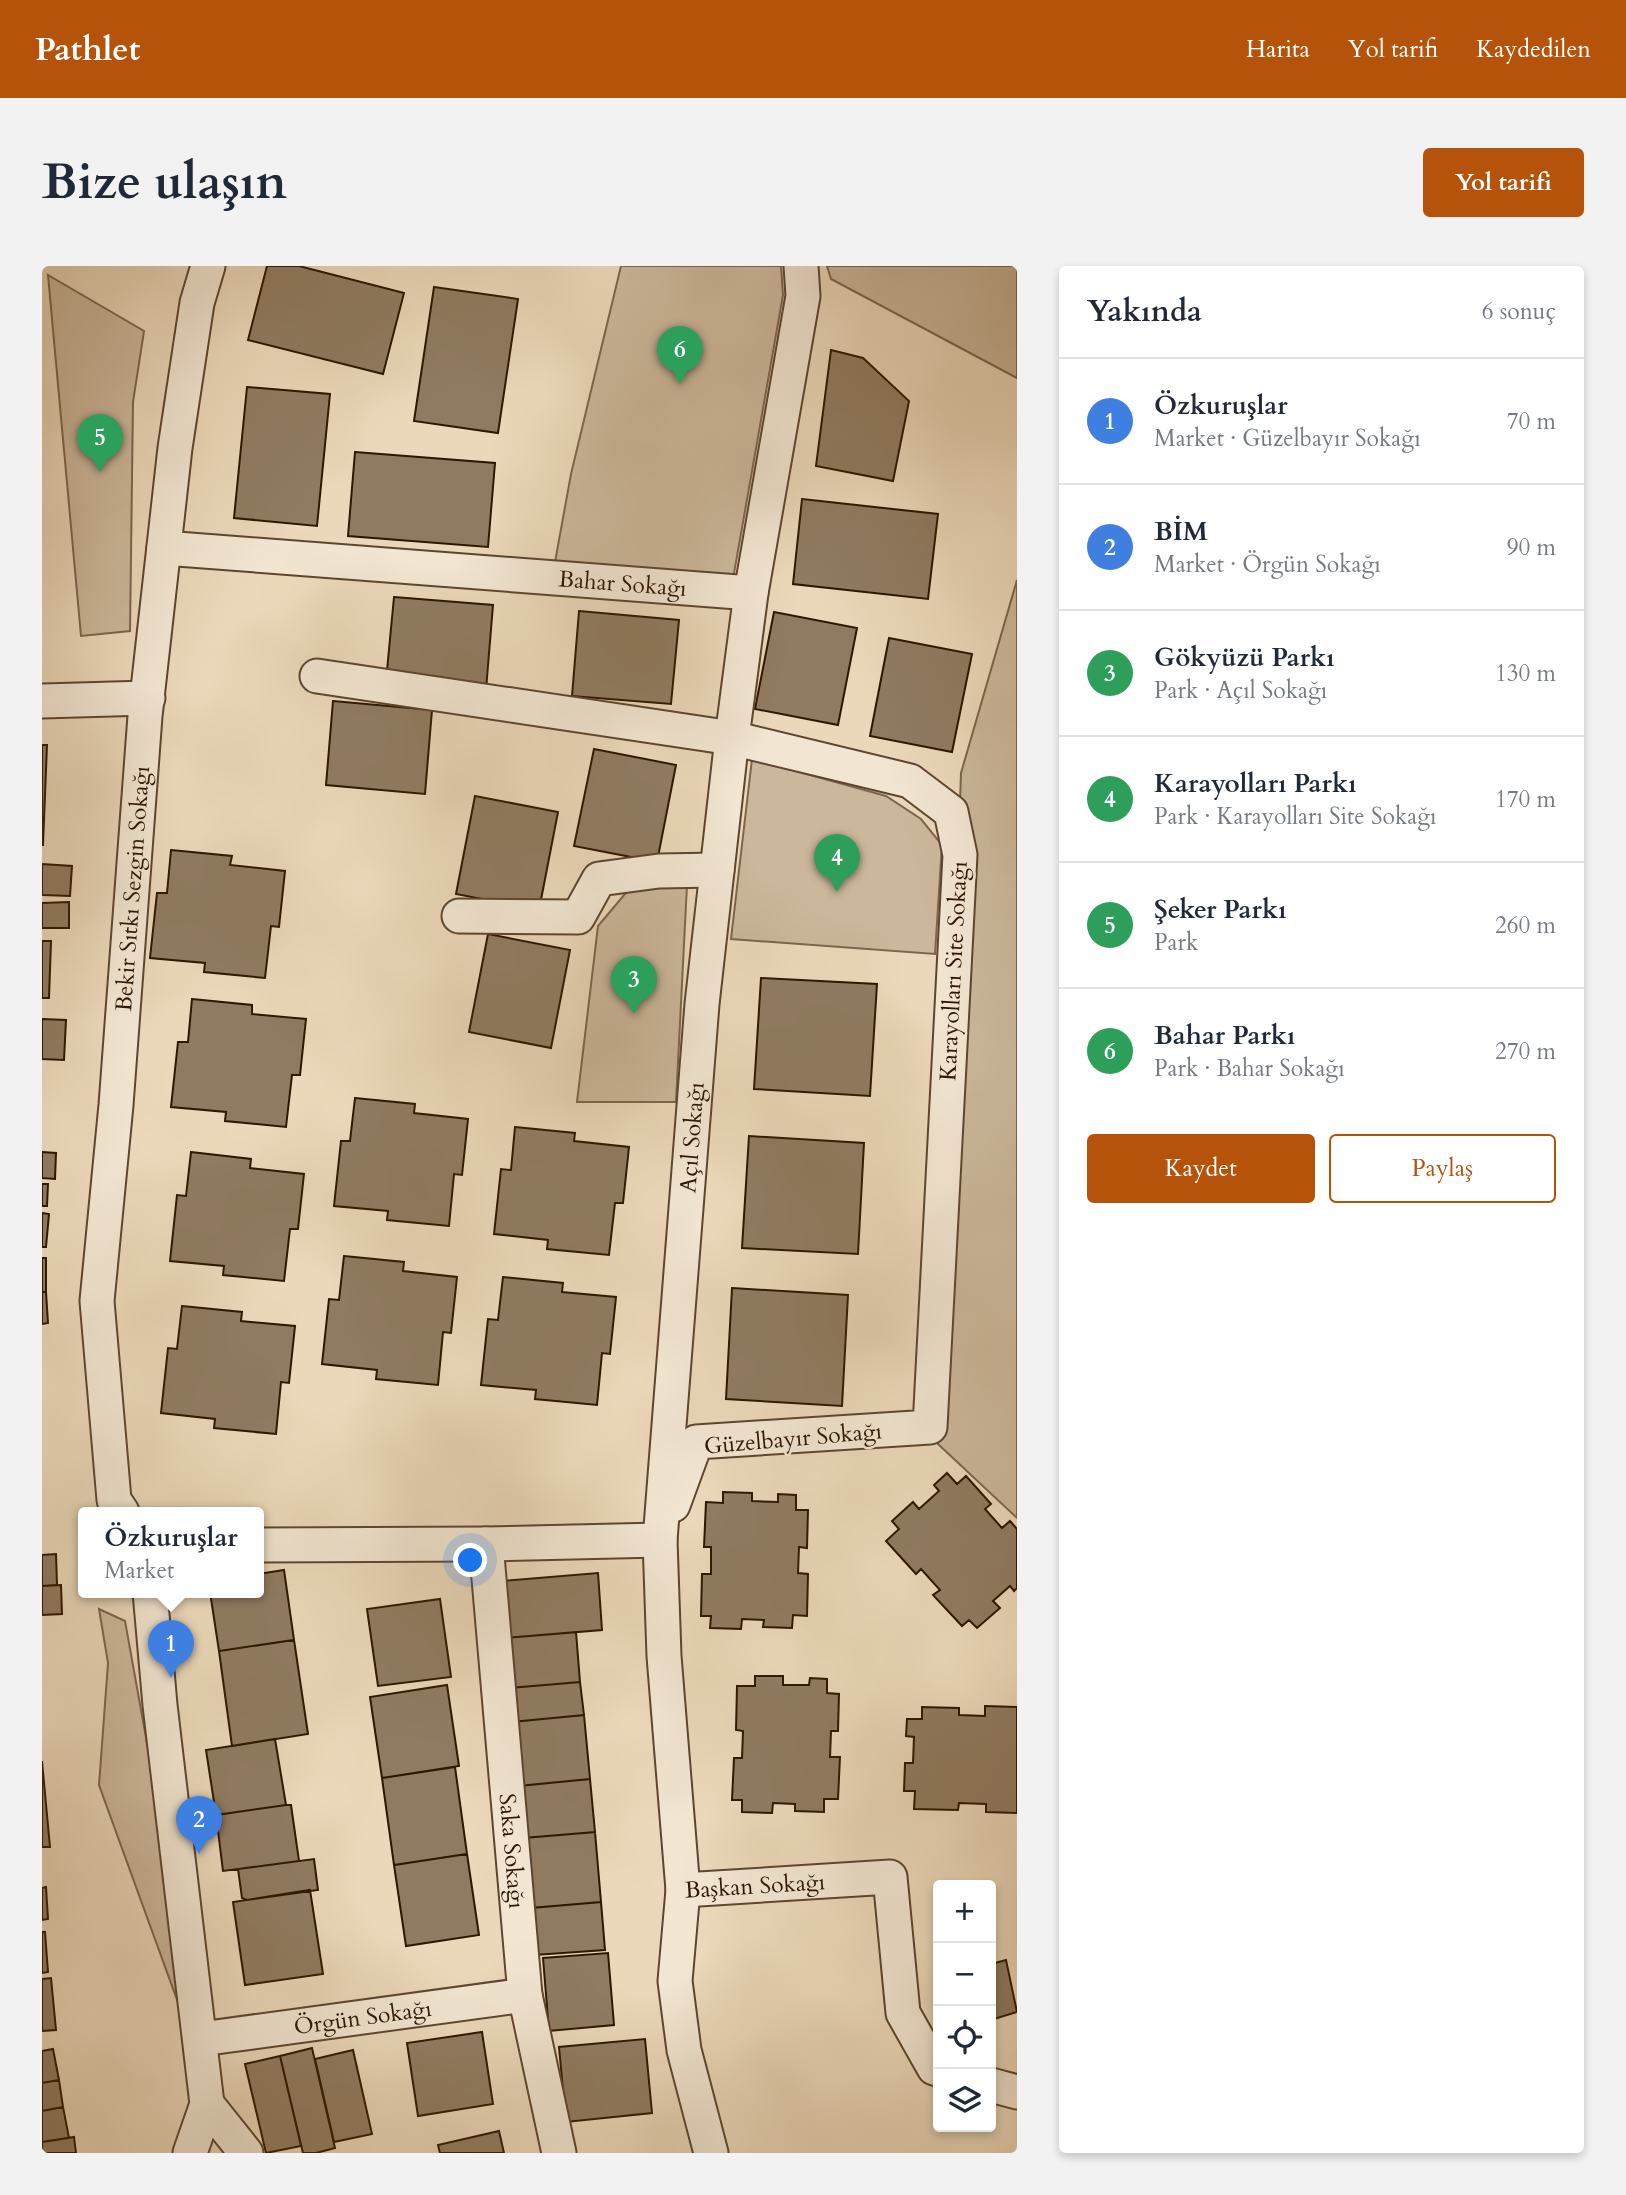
<!DOCTYPE html>
<html lang="tr">
<head>
<meta charset="utf-8">
<style>
	body { margin:0; font-family:Cardo,serif; background:#f2f2f3; color:#1f2937 }
	.controls { position:absolute; right:21px; bottom:21px; display:grid; overflow:hidden; border-radius:7px; box-shadow:0 4px 10px #0003 }
	.controls button { width:63px; height:63px; display:grid; place-items:center; padding:0; border:0; border-bottom:2px solid #e0e1e3; background:#fff; color:#1f2937; font:35px sans-serif }
	.you { position:absolute; left:429px; top:1295px; width:24px; height:24px; margin:-18px; border:5px solid #fff; border-radius:50%; background:#1a73e8; box-shadow:0 0 0 10px #1a73e833 }
	.badge { display:grid; place-items:center; width:46px; height:46px; border-radius:50%; background:#b45309; color:#fff; font-size:23px; font-weight:700 }
	.pin { position:absolute; translate:-50% -58px; filter:drop-shadow(0 2px 4px #0008) }
	.pin::after { content:''; position:absolute; top:37px; width:24px; height:21px; background:inherit; clip-path:polygon(0 0,100% 0,50% 100%) }
	.popup { position:absolute; left:36px; top:1241px; width:186px; height:91px; box-sizing:border-box; display:grid; place-content:center; border-radius:7px; background:#fff; filter:drop-shadow(0 2px 5px #0005); font-size:23px; white-space:nowrap; color:#747a83 }
	.popup b { font-size:26px; color:#1f2937 }
	.popup::after { content:''; position:absolute; left:50%; top:100%; margin-left:-14px; border:14px solid transparent; border-top-color:#fff }
	.list { margin:0; padding:0; list-style:none }
	h2 { display:flex; justify-content:space-between; align-items:center; height:91px; margin:0; padding:0 28px; font-size:30px }
	h2 small { font-size:23px; font-weight:400; color:#747a83 }
	.list li { display:grid; grid-template-columns:46px 1fr auto; gap:21px; align-items:center; box-sizing:border-box; height:126px; padding:0 28px; border-top:2px solid #e0e1e3 }
	.list b { display:block; font-size:26px; white-space:nowrap }
	.list p { margin:0; font-size:23px; white-space:nowrap; color:#747a83 }
	.list em { font-size:23px; font-style:normal; color:#747a83 }
	.actions { display:flex; gap:14px; padding:21px 28px }
	.actions a { flex:1; padding:16px 0; border:2px solid #b45309; border-radius:7px; text-align:center; font-size:24px; color:#b45309 }
	.actions .main { background:#b45309; color:#fff }
	.icon { flex:none; width:38px; height:38px; fill:none; stroke:currentColor; stroke-width:2; stroke-linecap:round; stroke-linejoin:round }
	.map { position:relative; flex:none; width:975px; height:1887px; overflow:hidden; border-radius:7px }
	header { display:flex; align-items:center; gap:42px; box-sizing:border-box; height:98px; padding:0 35px; background:#b45309; color:#fff }
	header strong { font-size:33px }
	nav { display:flex; gap:38px; margin-inline-start:auto; font-size:24px }
	.intro { display:flex; align-items:center; justify-content:space-between; box-sizing:border-box; height:168px; padding:0 42px }
	h1 { margin:0; font-size:49px }
	.button { padding:18px 32px; border-radius:7px; background:#b45309; color:#fff; font-size:24px; font-weight:700 }
	main { display:flex; gap:42px; padding:0 42px }
	aside { flex:1; background:#fff; border-radius:7px; box-shadow:0 4px 10px #0003 }
	.map>svg:first-child { display:block }
</style>
</head>
<body>
<header>
<strong>Pathlet</strong>
<nav><a>Harita</a><a>Yol tarifi</a><a>Kaydedilen</a></nav>
</header>
<div class="intro"><h1>Bize ulaşın</h1><a class="button">Yol tarifi</a></div>
<main>
<div class="map">
<svg width="975" height="1887" viewBox="0 0 975 1887">
	<rect width="100%" height="100%" fill="#ebd8ba"/>
	<filter id="stains"><feTurbulence type="fractalNoise" baseFrequency=".00286" numOctaves="4"/><feColorMatrix values="0 0 0 0 .2 0 0 0 0 .09 0 0 0 0 .02 0 0 0 .5 -.17"/></filter>
	<radialGradient id="worn" r=".72"><stop offset=".6" stop-color="#630" stop-opacity="0"/><stop offset="1" stop-color="#630" stop-opacity=".3"/></radialGradient>
	<path fill="#cbb79b" stroke="#7c664e" stroke-width="2" d="M579 0H739L741 29 691 313 513 296 529 208Z
		M785 0H975V112L789 13Z
		M6 9 102 65 91 136 88 365 39 370Z
		M975 314V1252L896 1178 919 507Z
		M710 493 844 530 879 553 900 579 893 688 689 673Z
		M645 619 634 836H535L556 660 588 622Z
		M57 1343 83 1355 119 1555 150 1775 57 1519 66 1397Z"/>
	<path fill="#907b61" stroke="#2e1601" stroke-width="2" d="M225 0H257L362 27 341 108 206 74Z
		M392 21 476 33 456 167 372 155Z
		M789 84 821 92 867 135 851 215 774 200Z
		M205 121 288 128 275 260 192 252Z
		M313 186 453 197 446 281 306 270Z
		M760 233 896 248 886 333 751 318Z
		M352 331 451 339 444 424 344 415Z
		M537 345 637 354 629 438 530 430Z
		M732 346 815 362 796 459 713 443Z
		M847 372 930 388 910 486 828 470Z
		M291 435 390 444 383 528 284 519Z
		M0 479H5L1 579H0Z
		M552 483 634 499 615 596 532 580Z
		M433 530 516 546 497 644 414 628Z
		M129 584 190 590 188 599 243 605 237 661 229 660 223 712 162 706 163 697 108 692 115 627H125Z
		M0 598 30 600 28 630 0 629Z
		M27 636V662H0V637Z
		M446 668 528 684 509 782 427 766Z
		M0 675H9L7 732H0Z
		M719 712 835 718 828 830 712 823Z
		M150 733 210 739V748L264 753 258 809H250L244 861 183 855 184 846 129 841 136 776H146Z
		M0 753 24 754 22 794 0 793Z
		M313 832 373 838 372 847 426 853 420 909 412 908 407 960 345 954 346 945 292 940 299 875H308Z
		M473 861 533 867 532 875 587 881 581 937H573L567 989 505 983 506 974 452 968 459 903 469 904Z
		M707 870 822 877 816 988 700 982Z
		M0 886 14 887 13 913 0 912Z
		M149 886 209 893 208 902 262 908 256 963H248L242 1015 181 1009 182 1000 128 995 135 929 144 930Z
		M0 918H6L5 940H0Z
		M0 947 7 948 4 981H0Z
		M302 990 362 996 361 1005 415 1011 409 1067 401 1066 396 1119 334 1113 335 1104 280 1098 287 1033 297 1034Z
		M0 992H4V1026H0Z
		M461 1011 521 1017 520 1026 574 1031 568 1088 560 1087 555 1139 493 1133 494 1124 439 1119 446 1053 456 1054Z
		M690 1022 806 1029 800 1140 684 1133Z
		M0 1026H4L6 1057 0 1058Z
		M140 1040 200 1046 199 1055 253 1060 247 1117 239 1116 234 1168 172 1162 173 1153 119 1147 126 1082 135 1083Z
		M905 1207 915 1218 924 1210 949 1238 943 1243 960 1262 968 1255 975 1263V1322L972 1325 968 1320 951 1335 958 1342 935 1362 927 1354 920 1360 891 1329 898 1324 879 1303 874 1308 844 1275 857 1263 850 1255 871 1236 877 1243 897 1225 892 1219Z
		M681 1226 710 1227V1235L736 1236V1228L754 1229V1244H766L765 1282 757 1281 756 1307 766 1308 765 1350 751 1349 750 1362 721 1361 722 1354 700 1353 699 1363 668 1362 669 1350H659L660 1308H669V1281H662L664 1236 681 1237Z
		M14 1288 15 1319 0 1320V1289Z
		M242 1304 252 1374 177 1385 168 1326H216V1308Z
		M556 1307 560 1364 464 1372 460 1315Z
		M19 1319 20 1348 0 1349V1320Z
		M398 1333 409 1411 336 1420 325 1343Z
		M534 1366 538 1416 468 1422 464 1372Z
		M252 1374 266 1468 190 1480 177 1385Z
		M713 1410H741V1419H767L768 1412 785 1413V1427L797 1428 796 1465H789L788 1491H798L796 1533H782V1546L753 1545V1538L731 1537 730 1547 700 1546V1534H690L692 1492H700L701 1465 694 1464 695 1420H713Z
		M538 1416 542 1449 470 1456 468 1422Z
		M405 1419 417 1500 340 1512 328 1431Z
		M943 1440 975 1441V1547L944 1546V1538L917 1537 916 1544 872 1543 873 1525H862L863 1497H871L872 1471 864 1470 865 1453H880V1441L917 1442V1449L943 1450Z
		M542 1449 548 1513 477 1520 470 1456Z
		M233 1473 244 1539 174 1549 164 1484Z
		M0 1495 8 1581H0Z
		M413 1501 425 1588 352 1599 340 1512Z
		M548 1513 553 1566 482 1572 477 1520Z
		M244 1539H249L257 1595 181 1605 174 1549Z
		M553 1566 559 1636 489 1642 482 1572Z
		M425 1588 437 1669 364 1680 352 1599Z
		M272 1593 276 1624 205 1634 200 1632 196 1603Z
		M4 1621 6 1653 0 1654V1622Z
		M268 1624 281 1708 203 1719 191 1636Z
		M559 1636 563 1684 493 1689 489 1642Z
		M0 1666H3L6 1706 0 1707Z
		M566 1687 572 1759 507 1765 501 1692Z
		M964 1694 975 1746 949 1754V1698Z
		M9 1712 14 1764 0 1765V1713Z
		M440 1766 451 1838 376 1850 365 1777Z
		M603 1773 610 1847 524 1856 517 1781Z
		M270 1782 293 1882 274 1887H261L238 1790Z
		M11 1783 17 1814 0 1817V1785Z
		M311 1784 330 1868 292 1876 273 1793Z
		M238 1790 259 1880 224 1887 203 1798Z
		M17 1814 21 1841 0 1845V1817Z
		M21 1841 27 1872 0 1876V1845Z
		M457 1865 462 1887H398L396 1879Z
		M32 1871 34 1887H0V1876Z"/>
	<g fill="none" stroke-linecap="round" stroke-linejoin="round">
		<defs>
			<g id="minor">
				<path id="s1" d="M122 282 709 327"/>
				<path d="M275 410 690 472 868 515 909 546 918 589 888 1161 654 1176 631 1239"/>
				<path d="M0 435 106 432"/>
				<path d="M417 650 536 651 557 613 617 605 675 604"/>
				<path id="s2" d="M80 1246 72 1234 55 1035 74 839 103 450 133 182 155 37 166 0"/>
				<path id="s3" d="M444 1278 483 1729 517 1887"/>
				<path d="M216 1279 444 1278 618 1274"/>
				<path d="M108 1326 118 1439 165 1838 148 1887"/>
				<path id="s4" d="M641 1624 848 1611 861 1747 892 1802 896 1803"/>
				<path id="s5" d="M159 1773 483 1729"/>
				<path d="M949 1819 975 1826"/>
				<path d="M165 1838 204 1887"/>
				<path id="s6" d="M669 1887 642 1784 633 1715 641 1624 622 1390 618 1274 660 738 690 472 709 327 761 30 759 0"/>
			</g>
		</defs>
		<use href="#minor" stroke="#5d462f" stroke-width="37"/>
		<use href="#minor" stroke="#f2e6d2" stroke-width="33"/>
	</g>
	<g text-anchor="middle" stroke-width="5" stroke-linejoin="round" paint-order="stroke">
		<g font-size="23" fill="#2e1601" stroke="#f2e6d2">
			<text dy="8" stroke="none"><textPath href="#s1" startOffset="460">Bahar Sokağı</textPath></text>
			<text dy="8" stroke="none"><textPath href="#s2" startOffset="628">Bekir Sıtkı Sezgin Sokağı</textPath></text>
			<text transform="translate(911 705) rotate(-87)" y="8">Karayolları Site Sokağı</text>
			<text dy="8" stroke="none"><textPath href="#s6" startOffset="1022">Açıl Sokağı</textPath></text>
			<text transform="translate(751 1172) rotate(-5)" y="8">Güzelbayır Sokağı</text>
			<text dy="8" stroke="none"><textPath href="#s3" startOffset="308">Saka Sokağı</textPath></text>
			<text dy="8" stroke="none"><textPath href="#s4" startOffset="72">Başkan Sokağı</textPath></text>
			<text dy="8" stroke="none"><textPath href="#s5" startOffset="163">Örgün Sokağı</textPath></text>
		</g>
	</g>
	<rect width="100%" height="100%" filter="url(#stains)"/>
	<rect width="100%" height="100%" fill="url(#worn)"/>
</svg>
<div class="controls">
<button>+</button>
<button>−</button>
<button><svg class="icon" aria-label="locate" viewBox="0 0 24 24"><circle cx="12" cy="12" r="6"/><path d="M12 2v4M12 18v4M2 12h4M18 12h4"/></svg></button>
<button><svg class="icon" aria-label="layers" viewBox="0 0 24 24"><path d="M12 4l9 5-9 5-9-5zM3 14l9 5 9-5"/></svg></button>
</div>
<div class="you"></div>
<div class="pin badge" style="left:129px;top:1412px;background:#3f7fe0">1</div>
<div class="popup"><b>Özkuruşlar</b>Market</div>
<div class="pin badge" style="left:157px;top:1588px;background:#3f7fe0">2</div>
<div class="pin badge" style="left:592px;top:748px;background:#2e9e5b">3</div>
<div class="pin badge" style="left:795px;top:626px;background:#2e9e5b">4</div>
<div class="pin badge" style="left:58px;top:206px;background:#2e9e5b">5</div>
<div class="pin badge" style="left:638px;top:118px;background:#2e9e5b">6</div>
</div>
<aside>
<h2>Yakında<small>6 sonuç</small></h2>
<ul class="list">
<li><span class="badge" style="background:#3f7fe0">1</span><div><b>Özkuruşlar</b><p>Market · Güzelbayır Sokağı</p></div><em>70 m</em></li>
<li><span class="badge" style="background:#3f7fe0">2</span><div><b>BİM</b><p>Market · Örgün Sokağı</p></div><em>90 m</em></li>
<li><span class="badge" style="background:#2e9e5b">3</span><div><b>Gökyüzü Parkı</b><p>Park · Açıl Sokağı</p></div><em>130 m</em></li>
<li><span class="badge" style="background:#2e9e5b">4</span><div><b>Karayolları Parkı</b><p>Park · Karayolları Site Sokağı</p></div><em>170 m</em></li>
<li><span class="badge" style="background:#2e9e5b">5</span><div><b>Şeker Parkı</b><p>Park</p></div><em>260 m</em></li>
<li><span class="badge" style="background:#2e9e5b">6</span><div><b>Bahar Parkı</b><p>Park · Bahar Sokağı</p></div><em>270 m</em></li>
</ul>
<div class="actions"><a class="main">Kaydet</a><a>Paylaş</a></div>
</aside>
</main>
</body>
</html>
